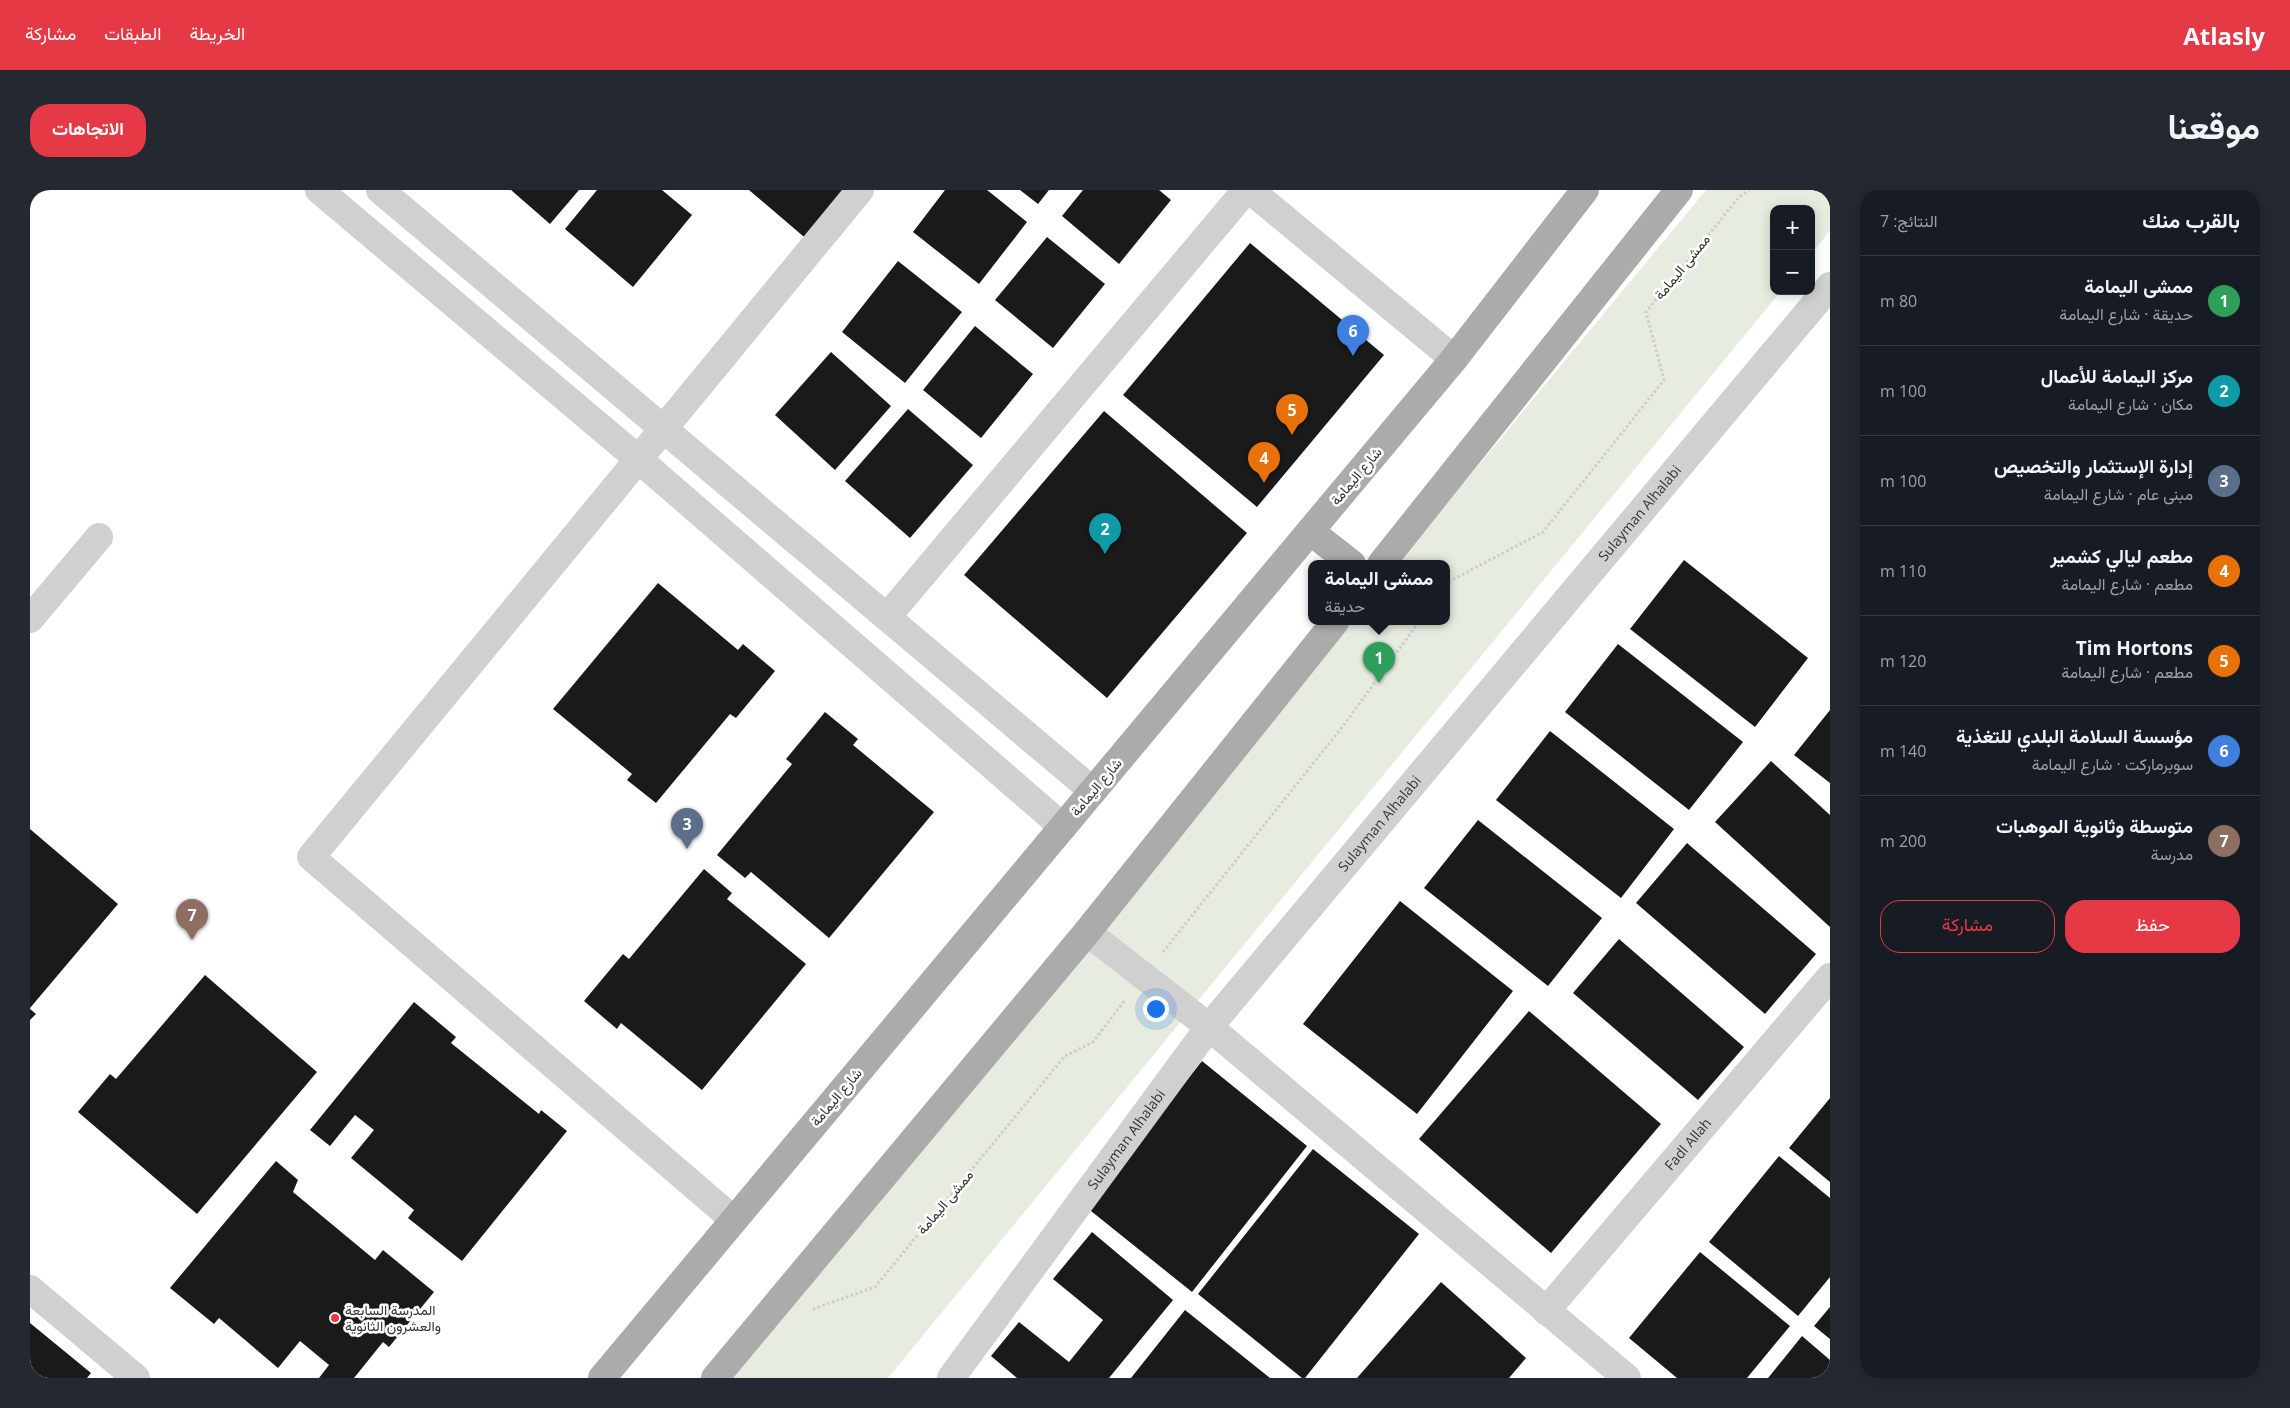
<!DOCTYPE html>
<html lang="ar">
<head>
<meta charset="utf-8">
<style>
	body { margin:0; font-family:"Open Sans",Vazirmatn,sans-serif; background:#242831; color:#f1f3f6; direction:rtl }
	.controls { position:absolute; right:15px; top:15px; display:grid; overflow:hidden; border-radius:10px; box-shadow:0 2px 12px #0003 }
	.controls button { width:45px; height:45px; display:grid; place-items:center; padding:0; border:0; border-bottom:1px solid #363941; background:#171b24; color:#f1f3f6; font:25px sans-serif }
	.you { position:absolute; left:1125px; top:818px; width:18px; height:18px; margin:-12px; border:4px solid #fff; border-radius:50%; background:#1a73e8; box-shadow:0 0 0 8px #1a73e833 }
	.badge { display:grid; place-items:center; width:32px; height:32px; border-radius:50%; background:#e63946; color:#fff; font-size:16px; font-weight:700 }
	.pin { position:absolute; translate:-50% -41px; filter:drop-shadow(0 1px 2px #0008) }
	.pin::after { content:''; position:absolute; top:26px; width:18px; height:15px; background:inherit; clip-path:polygon(0 0,100% 0,50% 100%) }
	.popup { position:absolute; left:1278px; top:370px; width:142px; height:65px; box-sizing:border-box; display:grid; place-content:center; border-radius:10px; background:#171b24; filter:drop-shadow(0 1px 4px #0005); font-size:16px; white-space:nowrap; color:#9ea1a6 }
	.popup b { font-size:19px; color:#f1f3f6 }
	.popup::after { content:''; position:absolute; left:50%; top:100%; margin-left:-10px; border:10px solid transparent; border-top-color:#171b24 }
	.list { margin:0; padding:0; list-style:none }
	h2 { display:flex; justify-content:space-between; align-items:center; height:65px; margin:0; padding:0 20px; font-size:21px }
	h2 small { font-size:16px; font-weight:400; color:#9ea1a6 }
	.list li { display:grid; grid-template-columns:32px 1fr auto; gap:15px; align-items:center; box-sizing:border-box; height:90px; padding:0 20px; border-top:1px solid #363941 }
	.list b { display:block; font-size:19px; white-space:nowrap }
	.list p { margin:0; font-size:16px; white-space:nowrap; color:#9ea1a6 }
	.list em { font-size:16px; font-style:normal; color:#9ea1a6 }
	.actions { display:flex; gap:10px; padding:15px 20px }
	.actions a { flex:1; padding:11px 0; border:1px solid #e63946; border-radius:20px; text-align:center; font-size:18px; color:#e63946 }
	.actions .main { background:#e63946; color:#fff }
	.map { position:relative; flex:none; width:1800px; height:1188px; overflow:hidden; direction:ltr; border-radius:20px }
	header { display:flex; align-items:center; gap:30px; box-sizing:border-box; height:70px; padding:0 25px; background:#e63946; color:#fff }
	header strong { font-size:24px }
	nav { display:flex; gap:28px; margin-inline-start:auto; font-size:18px }
	.intro { display:flex; align-items:center; justify-content:space-between; box-sizing:border-box; height:120px; padding:0 30px }
	h1 { margin:0; font-size:35px }
	.button { padding:12px 22px; border-radius:20px; background:#e63946; color:#fff; font-size:18px; font-weight:700 }
	main { display:flex; gap:30px; padding:0 30px }
	aside { flex:1; background:#171b24; border-radius:20px; box-shadow:0 2px 12px #0003 }
	.map>svg:first-child { display:block }
</style>
</head>
<body>
<header>
<strong>Atlasly</strong>
<nav><a>الخريطة</a><a>الطبقات</a><a>مشاركة</a></nav>
</header>
<div class="intro"><h1>موقعنا</h1><a class="button">الاتجاهات</a></div>
<main>
<aside>
<h2>بالقرب منك<small>النتائج: 7</small></h2>
<ul class="list">
<li><span class="badge" style="background:#2e9e5b">1</span><div><b>ممشى اليمامة</b><p>حديقة · شارع اليمامة</p></div><em>80 m</em></li>
<li><span class="badge" style="background:#0f9aa8">2</span><div><b>مركز اليمامة للأعمال</b><p>مكان · شارع اليمامة</p></div><em>100 m</em></li>
<li><span class="badge" style="background:#5c6f8a">3</span><div><b>إدارة الإستثمار والتخصيص</b><p>مبنى عام · شارع اليمامة</p></div><em>100 m</em></li>
<li><span class="badge" style="background:#e8710a">4</span><div><b>مطعم ليالي كشمير</b><p>مطعم · شارع اليمامة</p></div><em>110 m</em></li>
<li><span class="badge" style="background:#e8710a">5</span><div><b>Tim Hortons</b><p>مطعم · شارع اليمامة</p></div><em>120 m</em></li>
<li><span class="badge" style="background:#3f7fe0">6</span><div><b>مؤسسة السلامة البلدي للتغذية</b><p>سوبرماركت · شارع اليمامة</p></div><em>140 m</em></li>
<li><span class="badge" style="background:#8d6e63">7</span><div><b>متوسطة وثانوية الموهبات</b><p>مدرسة</p></div><em>200 m</em></li>
</ul>
<div class="actions"><a class="main">حفظ</a><a>مشاركة</a></div>
</aside>
<div class="map">
<svg width="1800" height="1188" viewBox="0 0 1800 1188">
	<rect width="100%" height="100%" fill="#fff"/>
	<path fill="#e6ecdf" d="M1676 0H1800V41L1781 64V19H1744V101H1751L858 1188H692L1319 432H1416V374H1367Z"/>
	<path fill="#1a1a1a" d="M481 0H549L520 34Z
		M567 0H632L662 25 603 97 535 39Z
		M719 0H823L780 52Z
		M915 0H957L997 32 949 94 883 42Z
		M990 0H1019L1008 14Z
		M1053 0H1129L1141 10 1089 74 1032 26Z
		M1017 47 1075 94 1023 158 965 110Z
		M1220 53 1354 165 1227 317 1093 205Z
		M868 71 932 122 875 193 812 142Z
		M945 136 1003 184 951 248 893 200Z
		M801 162 861 216 805 280 745 225Z
		M878 219 943 275 880 348 815 291Z
		M1074 221 1217 343 1077 508 934 385Z
		M1654 370 1778 468 1725 537 1600 439Z
		M628 393 708 460 713 454 745 481 706 528 700 524 626 613 597 590 602 584 523 519Z
		M1588 454 1713 552 1659 620 1535 522Z
		M1800 520V593L1764 565Z
		M795 522 828 549 823 555 904 622 799 748 721 682 715 688 687 665 762 574 756 569Z
		M1520 541 1644 639 1591 708 1466 610Z
		M1741 571 1800 625V737L1685 632Z
		M1448 630 1572 728 1518 796 1394 698Z
		M0 639 88 714 0 818Z
		M1657 653 1786 764 1735 824 1606 713Z
		M674 679 702 703 697 709 776 774 672 900 591 833 587 839 554 811 593 764 599 769Z
		M1370 711 1483 801 1387 924 1273 834Z
		M1589 749 1714 857 1668 910 1543 803Z
		M175 785 287 882 167 1024 48 922 80 884 86 889Z
		M384 812 426 847 421 853 509 924 511 920 537 941 432 1071 378 1028 384 1020 321 968 344 940 325 925 300 956 280 940Z
		M0 819 6 824 0 830Z
		M1499 821 1631 934 1521 1063 1389 949Z
		M1172 871 1277 956 1162 1102 1056 1017Z
		M1800 908V992L1759 958Z
		M1283 959 1389 1044 1275 1188H1272L1168 1104Z
		M1749 966 1800 1008V1087L1768 1126 1679 1052Z
		M246 971 268 990 263 1002 345 1070 353 1060 404 1102 359 1157 353 1152 324 1188H289L299 1175 270 1151 248 1178 189 1128 184 1134 140 1098Z
		M1062 1042 1143 1110 1079 1188H987L961 1166 989 1132 1039 1172 1073 1130 1023 1089Z
		M1670 1062 1760 1136 1717 1188H1647L1599 1148Z
		M1411 1092 1496 1168 1479 1188H1327Z
		M1800 1117V1149L1784 1136Z
		M1155 1120 1240 1188H1101Z
		M0 1133 61 1183 57 1188H0Z
		M1772 1146 1800 1170V1188H1738Z"/>
	<g fill="none" stroke-linecap="round" stroke-linejoin="round">
		<path stroke="#cdcdcd" stroke-width="3" stroke-dasharray="2.5 2.5" stroke-linecap="butt" d="M1416 396 1420 391 1513 342 1634 190 1616 122 1709 7 1719 0
			M1133 762 1313 536 1389 432
			M783 1119 845 1097 1035 866 1063 852 1095 810"/>
		<g stroke="#d0d0d0" stroke-width="28">
			<path d="M289 0 607 268 1033 637"/>
			<path d="M350 0 1063 601"/>
			<path d="M1220 0 1424 169"/>
			<path d="M857 427 1216 0"/>
			<path d="M0 429 69 347"/>
			<path d="M1057 742 1179 837 1597 1188"/>
			<path d="M704 1030 281 667 830 0"/>
			<path d="M0 1099 106 1188"/>
			<path id="s1" d="M1516 1121 1800 787"/>
			<path id="s2" d="M921 1188 1179 837 1800 96"/>
		</g>
		<path stroke="#ababab" stroke-width="28" d="M1280 341 1322 374
			M1351 374 1649 0
			M572 1188 1424 169 1555 0
			M685 1188 1057 742 1305 432"/>
	</g>
	<circle fill="#e63946" stroke="#fff" stroke-width="2" cx="305" cy="1128" r="5"/>
	<g text-anchor="middle" stroke-width="5" stroke-linejoin="round" paint-order="stroke">
		<g font-size="14" fill="#333" stroke="#fff">
			<text transform="translate(1652 77) rotate(-51)" y="5">ممشى اليمامة</text>
			<text transform="translate(1326 286) rotate(-50)" y="5">شارع اليمامة</text>
			<text dy="5" stroke="none"><textPath href="#s2" startOffset="1106">Sulayman Alhalabi</textPath></text>
			<text transform="translate(1066 597) rotate(-50)" y="5">شارع اليمامة</text>
			<text dy="5" stroke="none"><textPath href="#s2" startOffset="701">Sulayman Alhalabi</textPath></text>
			<text transform="translate(806 907) rotate(-50)" y="5">شارع اليمامة</text>
			<text dy="5" stroke="none"><textPath href="#s2" startOffset="296">Sulayman Alhalabi</textPath></text>
			<text dy="5" stroke="none"><textPath href="#s1" startOffset="219">Fadl Allah</textPath></text>
			<text transform="translate(915 1012) rotate(-50)" y="5">ممشى اليمامة</text>
		</g>
		<g font-size="14" fill="#333" stroke="#fff" text-anchor="start">
			<text x="315" y="1125">المدرسة السابعة<tspan x="315" dy="16">والعشرون الثانوية</tspan></text>
		</g>
	</g>
</svg>
<div class="controls">
<button>+</button>
<button>−</button>
</div>
<div class="you"></div>
<div class="pin badge" style="left:1349px;top:493px;background:#2e9e5b">1</div>
<div class="popup"><b>ممشى اليمامة</b>حديقة</div>
<div class="pin badge" style="left:1075px;top:364px;background:#0f9aa8">2</div>
<div class="pin badge" style="left:657px;top:659px;background:#5c6f8a">3</div>
<div class="pin badge" style="left:1234px;top:293px;background:#e8710a">4</div>
<div class="pin badge" style="left:1262px;top:245px;background:#e8710a">5</div>
<div class="pin badge" style="left:1323px;top:166px;background:#3f7fe0">6</div>
<div class="pin badge" style="left:162px;top:750px;background:#8d6e63">7</div>
</div>
</main>
</body>
</html>
